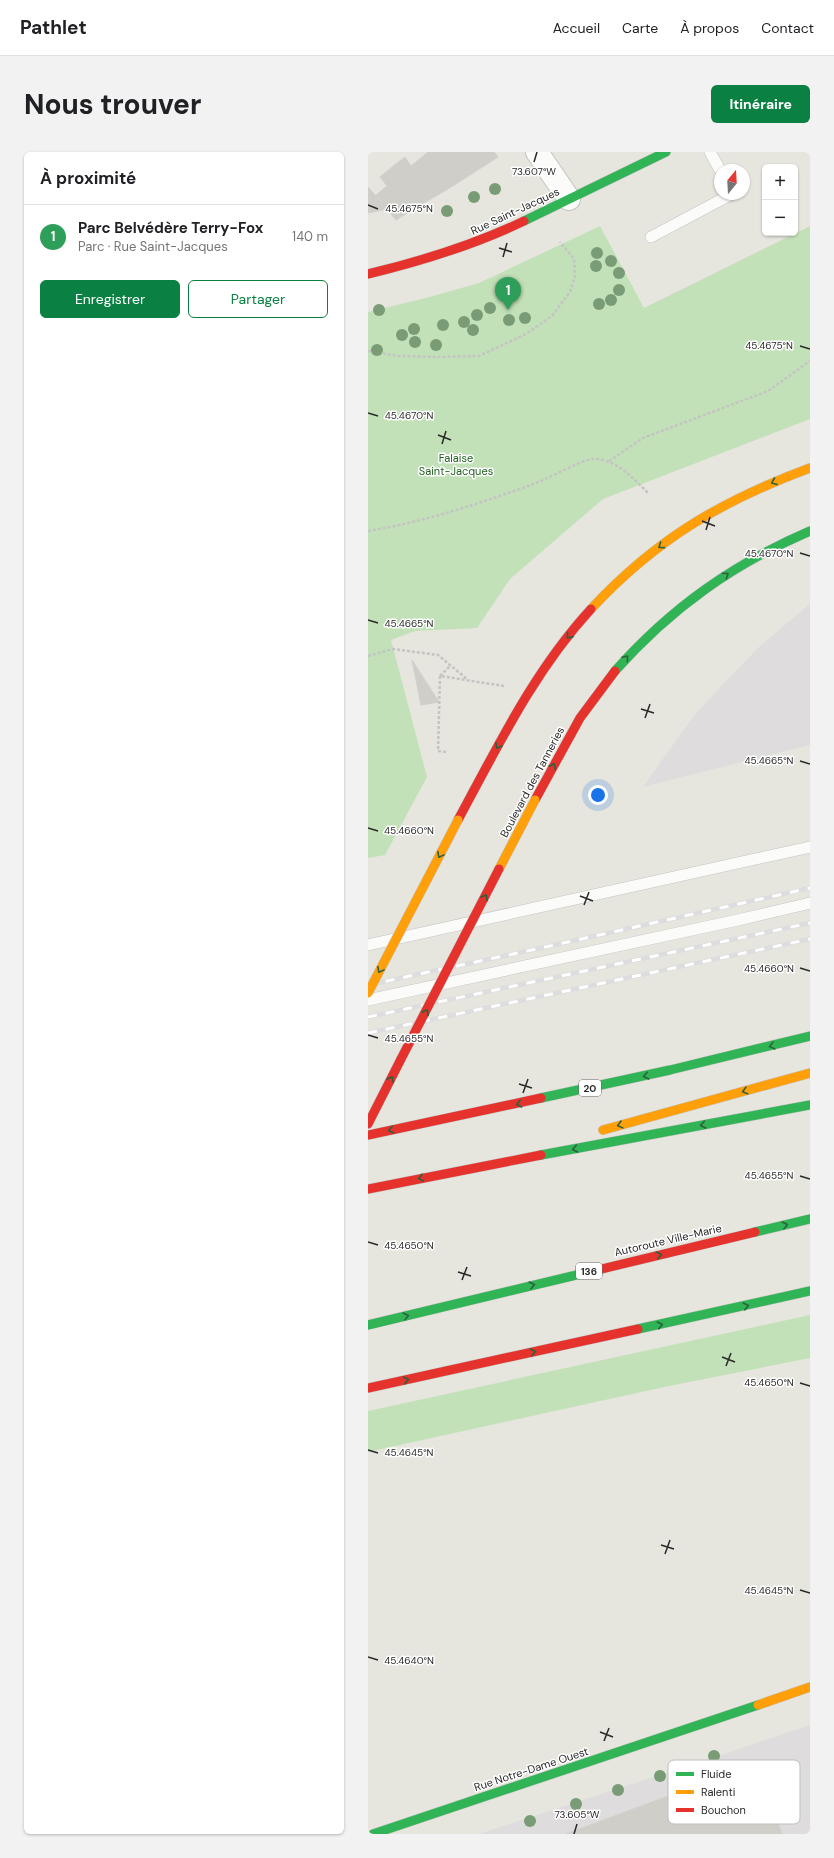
<!DOCTYPE html>
<html lang="fr">
<head>
<meta charset="utf-8">
<style>
	body { margin:0; font-family:"DM Sans",sans-serif; background:#f2f2f2; color:#202124 }
	.controls { position:absolute; right:12px; top:12px; display:grid; overflow:hidden; border-radius:6px; box-shadow:0 1px 3px #0004 }
	.controls button { width:36px; height:36px; display:grid; place-items:center; padding:0; border:0; border-bottom:1px solid #e0e0e0; background:#fff; color:#202124; font:20px sans-serif }
	.compass { position:absolute; left:346px; top:12px; width:36px; height:36px; border-radius:50%; background:#fff; box-shadow:0 1px 3px #0004; rotate:18deg }
	.you { position:absolute; left:230px; top:643px; width:14px; height:14px; margin:-10px; border:3px solid #fff; border-radius:50%; background:#1a73e8; box-shadow:0 0 0 6px #1a73e833 }
	.badge { display:grid; place-items:center; width:26px; height:26px; border-radius:50%; background:#0b8043; color:#fff; font-size:13px; font-weight:700 }
	.pin { position:absolute; translate:-50% -33px; filter:drop-shadow(0 1px 2px #0008) }
	.pin::after { content:''; position:absolute; top:21px; width:14px; height:12px; background:inherit; clip-path:polygon(0 0,100% 0,50% 100%) }
	.list { margin:0; padding:0; list-style:none }
	h2 { display:flex; justify-content:space-between; align-items:center; height:52px; margin:0; padding:0 16px; font-size:17px }
	h2 small { font-size:13px; font-weight:400; color:#757577 }
	.list li { display:grid; grid-template-columns:26px 1fr auto; gap:12px; align-items:center; box-sizing:border-box; height:64px; padding:0 16px; border-top:1px solid #e0e0e0 }
	.list b { display:block; font-size:15px; white-space:nowrap }
	.list p { margin:0; font-size:13px; white-space:nowrap; color:#757577 }
	.list em { font-size:13px; font-style:normal; color:#757577 }
	.actions { display:flex; gap:8px; padding:12px 16px }
	.actions a { flex:1; padding:9px 0; border:1px solid #0b8043; border-radius:6px; text-align:center; font-size:14px; color:#0b8043 }
	.actions .main { background:#0b8043; color:#fff }
	.map { position:relative; flex:none; width:442px; height:1682px; overflow:hidden; border-radius:6px }
	header { display:flex; align-items:center; gap:24px; box-sizing:border-box; height:56px; padding:0 20px; background:#fff; border-bottom:1px solid #e0e0e0 }
	header strong { font-size:19px }
	nav { display:flex; gap:22px; margin-inline-start:auto; font-size:14px }
	.intro { display:flex; align-items:center; justify-content:space-between; box-sizing:border-box; height:96px; padding:0 24px }
	h1 { margin:0; font-size:28px }
	.button { padding:10px 18px; border-radius:6px; background:#0b8043; color:#fff; font-size:14px; font-weight:700 }
	main { display:flex; gap:24px; padding:0 24px }
	aside { flex:1; background:#fff; border-radius:6px; box-shadow:0 1px 3px #0004 }
	.map>svg:first-child { display:block }
</style>
</head>
<body>
<header>
<strong>Pathlet</strong>
<nav><a>Accueil</a><a>Carte</a><a>À propos</a><a>Contact</a></nav>
</header>
<div class="intro"><h1>Nous trouver</h1><a class="button">Itinéraire</a></div>
<main>
<aside>
<h2>À proximité<small></small></h2>
<ul class="list">
<li><span class="badge" style="background:#2e9e5b">1</span><div><b>Parc Belvédère Terry-Fox</b><p>Parc · Rue Saint-Jacques</p></div><em>140 m</em></li>
</ul>
<div class="actions"><a class="main">Enregistrer</a><a>Partager</a></div>
</aside>
<div class="map">
<svg width="442" height="1682" viewBox="0 0 442 1682">
	<rect width="100%" height="100%" fill="#e6e5de"/>
	<path fill="#dedcdd" d="M442 452V593L275 635 325 565 357 530 392 494Z
		M442 1573V1682H111L353 1603Z"/>
	<path fill="#c3e1b9" d="M232 74 276 156 442 74V267L235 347 142 427 109 476 47 479 23 488 59 625 17 703 0 706V160L58 146 111 131Z
		M442 1163V1206L296 1235 0 1300V1259Z"/>
	<path fill="#cfcec9" stroke="#d1d0ca" d="M60 0H87L105 21 80 37 54 5Z
		M87 0H126L130 5 105 21Z
		M37 5 43 14 54 5 80 37 54 52 24 15Z
		M24 15 54 52 28 68 8 43 19 34 12 25Z
		M0 35 19 57 0 61Z
		M44 508 71 550 53 553Z
		M389 1611 414 1682H198Z"/>
	<g fill="none" stroke-linecap="round" stroke-linejoin="round">
		<defs>
			<path id="lane" d="M342 0 352 18
				M283 85 364 42
				M0 793 442 695
				M0 848 370 768 442 751"/>
			<path id="street" d="M169 0 201 47"/>
			<path id="fast" d="M156 69 298 0
				M247 519C303 456 365 412 442 379
				M173 946 302 918 442 884
				M173 1003 442 953
				M387 1080 442 1067
				M0 1173 225 1119
				M270 1177 442 1139
				M5 1682 390 1553"/>
			<path id="slow" d="M223 457C288 387 353 349 442 316
				M235 978 442 921
				M390 1553 442 1535"/>
			<path id="jam" d="M0 122C54 109 106 93 156 69
				M167 648 212 566 247 519
				M90 668C130 594 166 519 223 457
				M0 972 33 907
				M0 983 173 946
				M0 1037 173 1003
				M225 1119 387 1080
				M0 1236 270 1177"/>
		</defs>
		<use href="#lane" stroke="#c4c4c3" stroke-width="12"/>
		<use href="#street" stroke="#c4c4c3" stroke-width="24"/>
		<use href="#fast" stroke="#c4c4c3" stroke-width="10"/>
		<use href="#slow" stroke="#c4c4c3" stroke-width="10"/>
		<use href="#jam" stroke="#c4c4c3" stroke-width="10"/>
		<path stroke="#c4c4c3" stroke-width="2.5" stroke-dasharray="3 2" stroke-linecap="butt" d="M0 199 31 204 70 205 111 204 158 182 184 164 202 140 207 124 206 107 192 90
			M241 309 275 286 400 239 442 209
			M0 379C55 370 110 352 163 333 176 329 215 307 225 307 248 307 264 325 280 341
			M0 504 25 497 70 503 99 527
			M72 524 82 514
			M78 600 70 599 72 524 136 534"/>
		<use href="#lane" stroke="#fbfbfa" stroke-width="11"/>
		<use href="#street" stroke="#fbfbfa" stroke-width="22"/>
		<use href="#fast" stroke="#30b455" stroke-width="9"/>
		<use href="#slow" stroke="#ff9f0a" stroke-width="9"/>
		<use href="#jam" stroke="#e5322d" stroke-width="9"/>
		<defs>
			<path id="rail" d="M0 833 173 796 442 736
				M0 865 442 771
				M0 881 442 787"/>
		</defs>
		<use href="#rail" stroke="#dddcde" stroke-width="4.5"/>
		<use href="#rail" stroke="#fff" stroke-width="3" stroke-dasharray="9" stroke-linecap="butt"/>
		<defs>
			<path id="slow-bridge" d="M131 717 167 648
				M0 841 90 668"/>
			<path id="jam-bridge" d="M33 907 131 717"/>
		</defs>
		<use href="#slow-bridge" stroke="#c4c4c3" stroke-width="10" stroke-linecap="butt"/>
		<use href="#jam-bridge" stroke="#c4c4c3" stroke-width="10" stroke-linecap="butt"/>
		<use href="#slow-bridge" stroke="#ff9f0a" stroke-width="9"/>
		<use href="#jam-bridge" stroke="#e5322d" stroke-width="9"/>
	</g>
	<g fill="#799b75">
		<circle cx="127" cy="37" r="6"/>
		<circle cx="106" cy="45" r="6"/>
		<circle cx="79" cy="59" r="6"/>
		<circle cx="229" cy="101" r="6"/>
		<circle cx="243" cy="109" r="6"/>
		<circle cx="228" cy="114" r="6"/>
		<circle cx="251" cy="121" r="6"/>
		<circle cx="251" cy="138" r="6"/>
		<circle cx="243" cy="148" r="6"/>
		<circle cx="231" cy="152" r="6"/>
		<circle cx="122" cy="156" r="6"/>
		<circle cx="11" cy="158" r="6"/>
		<circle cx="109" cy="163" r="6"/>
		<circle cx="157" cy="166" r="6"/>
		<circle cx="141" cy="168" r="6"/>
		<circle cx="96" cy="170" r="6"/>
		<circle cx="75" cy="173" r="6"/>
		<circle cx="46" cy="177" r="6"/>
		<circle cx="105" cy="178" r="6"/>
		<circle cx="34" cy="183" r="6"/>
		<circle cx="47" cy="190" r="6"/>
		<circle cx="68" cy="193" r="6"/>
		<circle cx="9" cy="198" r="6"/>
		<circle cx="346" cy="1604" r="6"/>
		<circle cx="292" cy="1624" r="6"/>
		<circle cx="250" cy="1638" r="6"/>
		<circle cx="208" cy="1652" r="6"/>
		<circle cx="162" cy="1669" r="6"/>
	</g>
	<defs><path id="oneway-chevron" d="M-2-3.5L2.5 0L-2 3.5" fill="none" stroke-width="1.6" stroke-linecap="round" stroke-linejoin="round"/></defs>
	<g stroke="#2c613b">
		<use href="#oneway-chevron" transform="translate(406 330) rotate(158)"/>
		<use href="#oneway-chevron" transform="translate(293 394) rotate(146)"/>
		<use href="#oneway-chevron" transform="translate(358 423) rotate(-35)"/>
		<use href="#oneway-chevron" transform="translate(201 484) rotate(129)"/>
		<use href="#oneway-chevron" transform="translate(258 506) rotate(-49)"/>
		<use href="#oneway-chevron" transform="translate(130 594) rotate(118)"/>
		<use href="#oneway-chevron" transform="translate(185 614) rotate(-63)"/>
		<use href="#oneway-chevron" transform="translate(72 703) rotate(118)"/>
		<use href="#oneway-chevron" transform="translate(117 745) rotate(-63)"/>
		<use href="#oneway-chevron" transform="translate(12 818) rotate(118)"/>
		<use href="#oneway-chevron" transform="translate(58 860) rotate(-63)"/>
		<use href="#oneway-chevron" transform="translate(404 894) rotate(166)"/>
		<use href="#oneway-chevron" transform="translate(278 924) rotate(167)"/>
		<use href="#oneway-chevron" transform="translate(23 927) rotate(-63)"/>
		<use href="#oneway-chevron" transform="translate(377 939) rotate(165)"/>
		<use href="#oneway-chevron" transform="translate(151 952) rotate(168)"/>
		<use href="#oneway-chevron" transform="translate(252 973) rotate(165)"/>
		<use href="#oneway-chevron" transform="translate(335 973) rotate(169)"/>
		<use href="#oneway-chevron" transform="translate(23 978) rotate(168)"/>
		<use href="#oneway-chevron" transform="translate(207 997) rotate(169)"/>
		<use href="#oneway-chevron" transform="translate(53 1026) rotate(168)"/>
		<use href="#oneway-chevron" transform="translate(417 1073) rotate(-14)"/>
		<use href="#oneway-chevron" transform="translate(291 1103) rotate(-13)"/>
		<use href="#oneway-chevron" transform="translate(164 1133) rotate(-14)"/>
		<use href="#oneway-chevron" transform="translate(378 1154) rotate(-13)"/>
		<use href="#oneway-chevron" transform="translate(38 1164) rotate(-14)"/>
		<use href="#oneway-chevron" transform="translate(292 1173) rotate(-12)"/>
		<use href="#oneway-chevron" transform="translate(165 1200) rotate(-12)"/>
		<use href="#oneway-chevron" transform="translate(38 1228) rotate(-12)"/>
	</g>
	<path fill="none" stroke="#292929" stroke-width="1.5" d="M166 10 169 0M0 53 10 57M131 96 144 100M135 105 139 91M432 194 442 197M0 261 10 264M70 283 83 288M74 292 78 279M334 369 347 374M338 378 342 365M432 401 442 404M0 468 10 471M273 557 286 561M277 566 282 552M432 609 442 612M0 676 10 679M212 744 225 749M216 753 221 740M432 816 442 819M0 883 10 886M151 932 164 936M155 941 160 927M432 1024 442 1027M0 1090 10 1093M90 1120 103 1124M94 1128 99 1115M354 1205 367 1210M358 1214 363 1201M432 1231 442 1234M0 1298 10 1301M293 1393 306 1397M297 1402 302 1388M432 1438 442 1441M0 1505 10 1508M232 1580 245 1585M236 1589 241 1576M206 1682 209 1672"/>
	<g text-anchor="middle" stroke-width="3" stroke-linejoin="round" paint-order="stroke">
		<g fill="#fff" stroke="#696969" stroke-width="1">
			<rect x="211" y="928" width="22" height="16" rx="3"/>
			<rect x="208" y="1111" width="26" height="16" rx="3"/>
		</g>
		<g font-size="10" font-weight="bold" fill="#292929">
			<text x="222" y="940">20</text>
			<text x="221" y="1123">136</text>
		</g>
		<g font-size="11" fill="#292929" stroke="#fff">
			<text transform="translate(147 59) rotate(-25)" y="4">Rue Saint-Jacques</text>
			<text transform="translate(164 630) rotate(-62)" y="4">Boulevard des Tanneries</text>
			<text transform="translate(300 1088) rotate(-13)" y="4">Autoroute Ville-Marie</text>
			<text transform="translate(163 1617) rotate(-18)" y="4">Rue Notre-Dame Ouest</text>
		</g>
		<g font-size="11" fill="#205f1f" stroke="#fff">
			<text x="88" y="310">Falaise<tspan x="88" dy="13">Saint-Jacques</tspan></text>
		</g>
	</g>
	<rect x="300" y="1608" width="132" height="64" rx="6" fill="#fff" stroke="#bfbfbf" stroke-width="1"/>
	<rect x="308" y="1620" width="18" height="4" fill="#30b455"/>
	<rect x="308" y="1638" width="18" height="4" fill="#ff9f0a"/>
	<rect x="308" y="1656" width="18" height="4" fill="#e5322d"/>
	<g font-size="11" fill="#292929">
		<text x="333" y="1626">Fluide</text>
		<text x="333" y="1644">Ralenti</text>
		<text x="333" y="1662">Bouchon</text>
	</g>
	<g font-size="10" text-anchor="middle" fill="#292929" stroke="#fff" stroke-width="3" stroke-linejoin="round" paint-order="stroke">
		<text x="166" y="23">73.607°W</text>
		<text x="41" y="60">45.4675°N</text>
		<text x="401" y="197">45.4675°N</text>
		<text x="41" y="267">45.4670°N</text>
		<text x="401" y="405">45.4670°N</text>
		<text x="41" y="475">45.4665°N</text>
		<text x="401" y="612">45.4665°N</text>
		<text x="41" y="682">45.4660°N</text>
		<text x="401" y="820">45.4660°N</text>
		<text x="41" y="890">45.4655°N</text>
		<text x="401" y="1027">45.4655°N</text>
		<text x="41" y="1097">45.4650°N</text>
		<text x="401" y="1234">45.4650°N</text>
		<text x="41" y="1304">45.4645°N</text>
		<text x="401" y="1442">45.4645°N</text>
		<text x="41" y="1512">45.4640°N</text>
		<text x="209" y="1666">73.605°W</text>
	</g>
</svg>
<div class="controls">
<button>+</button>
<button>−</button>
</div>
<svg class="compass" viewBox="-18 -18 36 36"><path d="M0-13l5 13h-10z" fill="#e53935"/><path d="M0 13l5-13h-10z" fill="#757577"/></svg>
<div class="you"></div>
<div class="pin badge" style="left:140px;top:158px;background:#2e9e5b">1</div>
</div>
</main>
</body>
</html>
